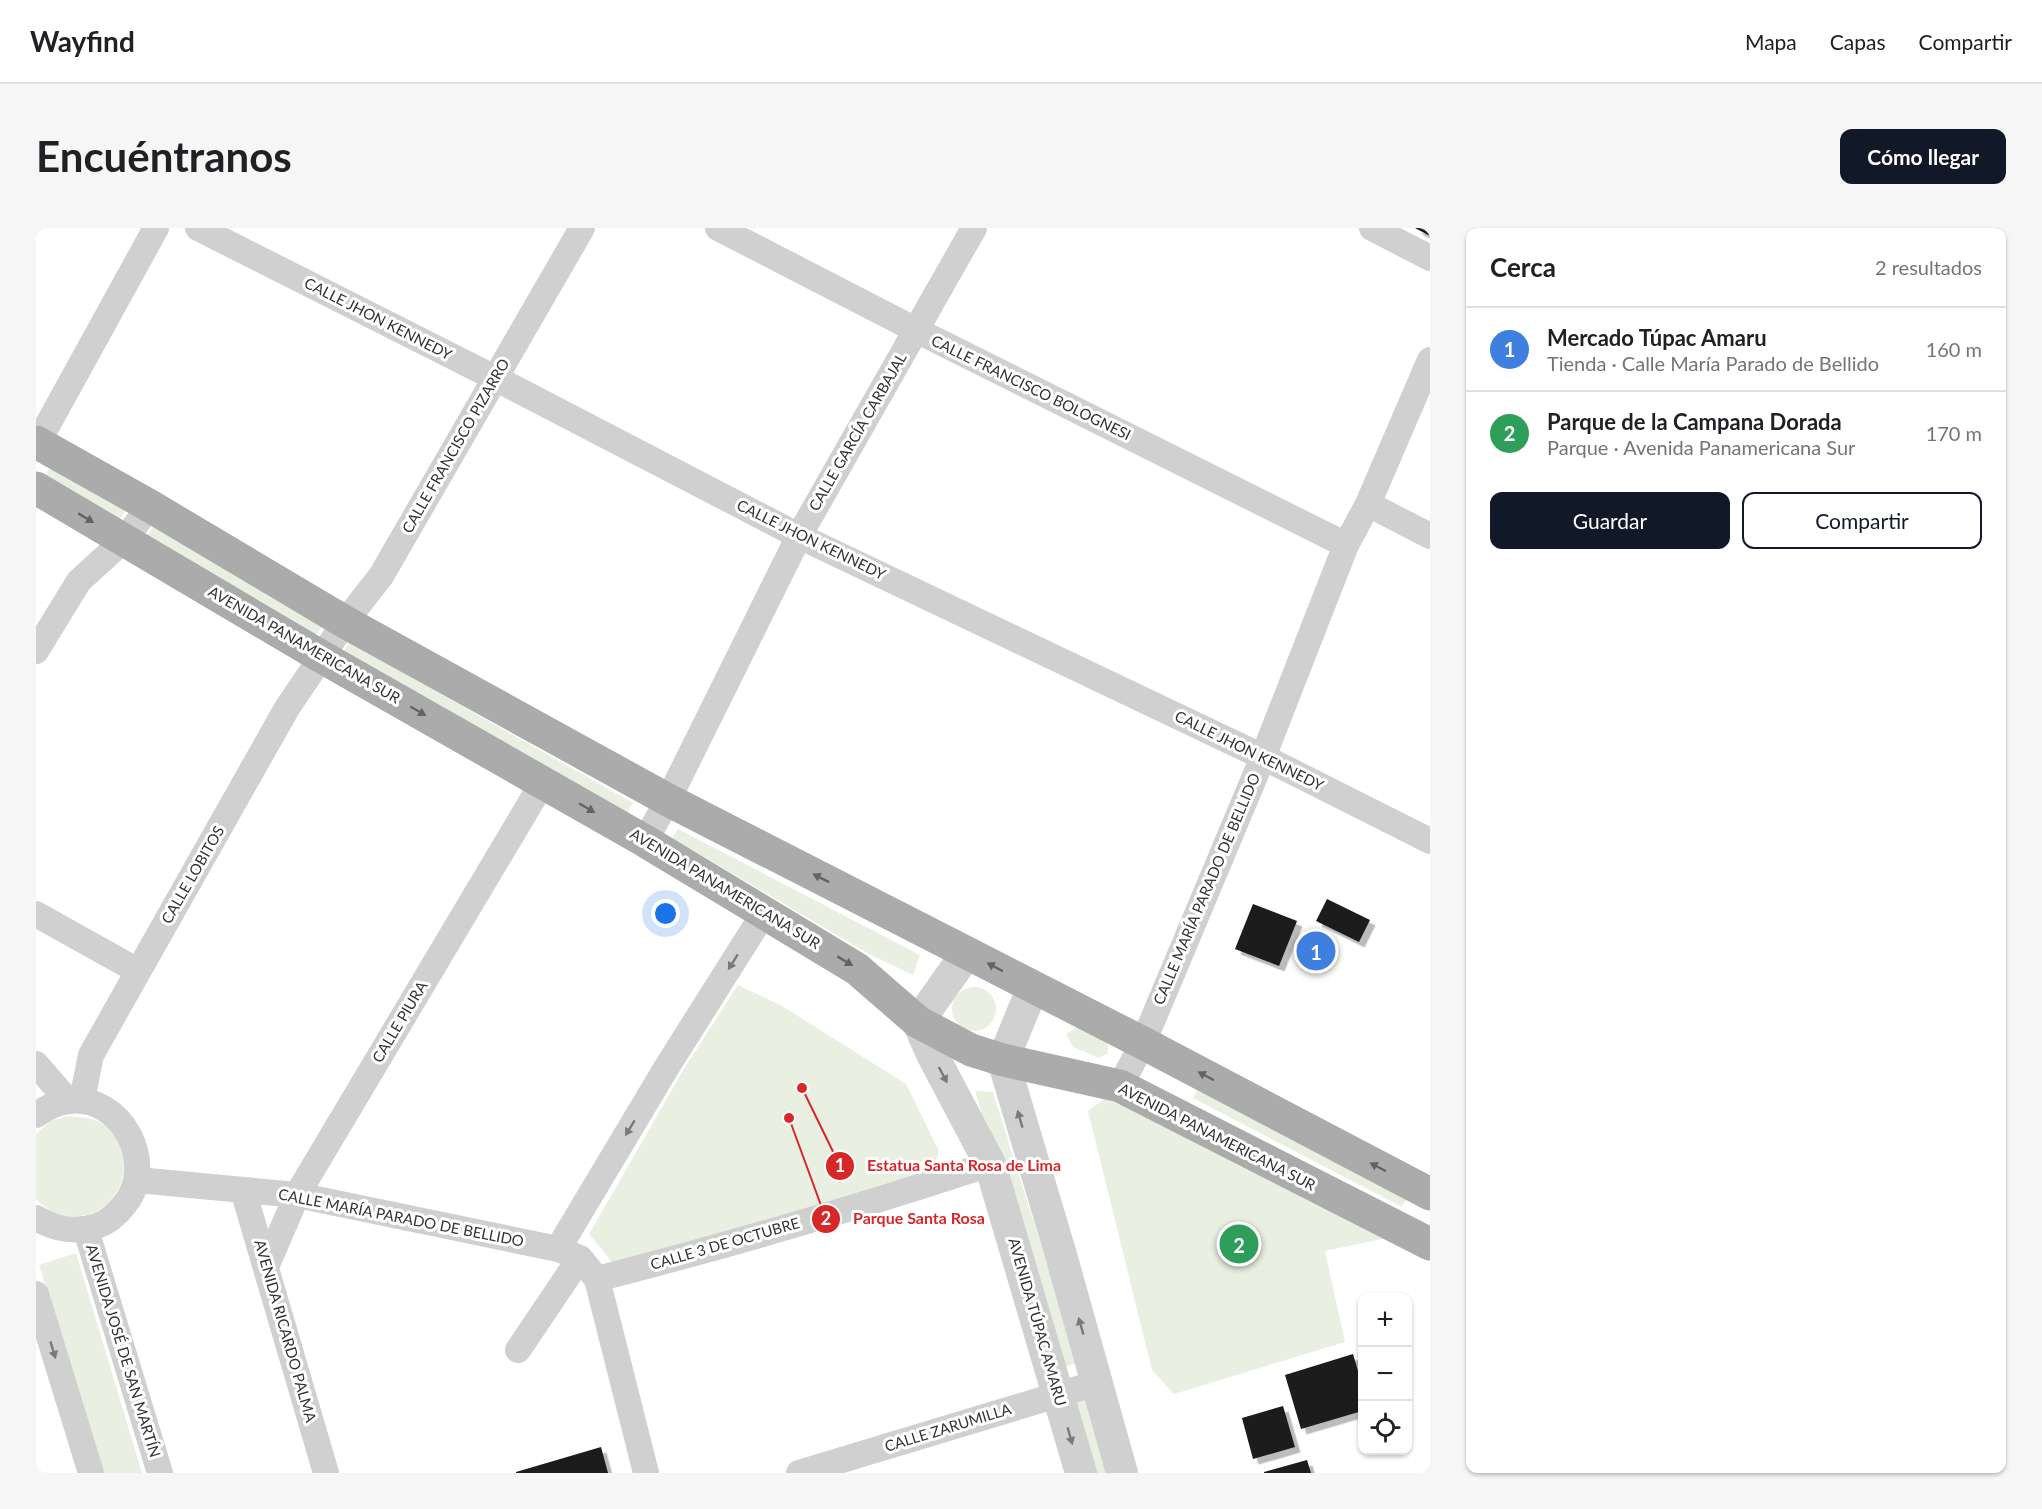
<!DOCTYPE html>
<html lang="es">
<head>
<meta charset="utf-8">
<style>
	body { margin:0; font-family:Lato,sans-serif; background:#f6f6f6; color:#202124 }
	.controls { position:absolute; right:18px; bottom:18px; display:grid; overflow:hidden; border-radius:12px; box-shadow:0 2px 4px #0004 }
	.controls button { width:54px; height:54px; display:grid; place-items:center; padding:0; border:0; border-bottom:2px solid #e0e0e0; background:#fff; color:#202124; font:30px sans-serif }
	.you { position:absolute; left:630px; top:686px; width:21px; height:21px; margin:-15px; border:4px solid #fff; border-radius:50%; background:#1a73e8; box-shadow:0 0 0 9px #1a73e833 }
	.badge { display:grid; place-items:center; width:39px; height:39px; border-radius:50%; background:#111827; color:#fff; font-size:20px; font-weight:700 }
	.pin { position:absolute; translate:-50% -50%; border:3px solid #fff; box-shadow:0 2px 6px #0006 }
	.list { margin:0; padding:0; list-style:none }
	h2 { display:flex; justify-content:space-between; align-items:center; height:78px; margin:0; padding:0 24px; font-size:26px }
	h2 small { font-size:20px; font-weight:400; color:#757577 }
	.list li { display:grid; grid-template-columns:39px 1fr auto; gap:18px; align-items:center; box-sizing:border-box; height:84px; padding:0 24px; border-top:2px solid #e0e0e0 }
	.list b { display:block; font-size:22px; white-space:nowrap }
	.list p { margin:0; font-size:20px; white-space:nowrap; color:#757577 }
	.list em { font-size:20px; font-style:normal; color:#757577 }
	.actions { display:flex; gap:12px; padding:18px 24px }
	.actions a { flex:1; padding:14px 0; border:2px solid #111827; border-radius:12px; text-align:center; font-size:21px; color:#111827 }
	.actions .main { background:#111827; color:#fff }
	.icon { flex:none; width:33px; height:33px; fill:none; stroke:currentColor; stroke-width:2; stroke-linecap:round; stroke-linejoin:round }
	.map { position:relative; flex:none; width:1394px; height:1245px; overflow:hidden; border-radius:12px }
	header { display:flex; align-items:center; gap:36px; box-sizing:border-box; height:84px; padding:0 30px; background:#fff; border-bottom:2px solid #e0e0e0 }
	header strong { font-size:28px }
	nav { display:flex; gap:33px; margin-inline-start:auto; font-size:21px }
	.intro { display:flex; align-items:center; justify-content:space-between; box-sizing:border-box; height:144px; padding:0 36px }
	h1 { margin:0; font-size:42px }
	.button { padding:15px 27px; border-radius:12px; background:#111827; color:#fff; font-size:21px; font-weight:700 }
	main { display:flex; gap:36px; padding:0 36px }
	aside { flex:1; background:#fff; border-radius:12px; box-shadow:0 2px 4px #0004 }
	.map>svg:first-child { display:block }
</style>
</head>
<body>
<header>
<strong>Wayfind</strong>
<nav><a>Mapa</a><a>Capas</a><a>Compartir</a></nav>
</header>
<div class="intro"><h1>Encuéntranos</h1><a class="button">Cómo llegar</a></div>
<main>
<div class="map">
<svg width="1394" height="1245" viewBox="0 0 1394 1245">
	<defs>
		<filter id="shadow"><feDropShadow dx="5.5" dy="5.5" stdDeviation="0" flood-color="#0004"/></filter>
	</defs>
	<rect width="100%" height="100%" fill="#fff"/>
	<path fill="#e9f0e1" d="M15 236 90 282 83 292 10 247Z
		M117 299 287 398 279 408 111 308Z
		M313 414 597 575 591 585 308 424Z
		M642 601 884 727 877 747 835 727 636 610Z
		M702 757 746 778 870 856 903 923 895 947 580 1039 553 1006 646 844Z
		M916 781a22 22 0 1 1 44 0a22 22 0 1 1-44 0Z
		M1041 799 1072 811V825L1063 830 1037 819 1030 806Z
		M1165 855 1375 963 1366 979 1157 870Z
		M939 863 957 864 1042 1135 1022 1141Z
		M1071 869 1356 1009 1289 1023 1309 1114 1138 1166 1116 1142 1052 883Z
		M31 888C42 889 53 889 63 894 105 916 91 982 45 988 27 990 12 984 0 971V906L15 893Z
		M40 1025 106 1245H66L3 1037Z
		M1056 1169 1078 1245H1053L1034 1176Z"/>
	<path fill="#1a1a1a" filter="url(#shadow)" d="M1379 0H1394V8Z
		M1291 671 1334 692 1323 714 1280 693Z
		M1217 676 1261 693 1243 738 1199 721Z
		M1317 1126 1324 1150 1326 1149V1183L1265 1201 1249 1147Z
		M1247 1178 1259 1219 1217 1231 1206 1190Z
		M565 1219 572 1245H480V1244Z
		M1271 1232 1275 1245H1228V1244Z"/>
	<g fill="none" stroke-linecap="round" stroke-linejoin="round">
		<path stroke="#d0d0d0" stroke-width="26" d="M162 0 459 150 763 308 1227 529 1394 613
			M682 0 880 102 1310 317
			M1336 0 1394 30
			M0 218 120 0
			M1332 276 1394 308
			M0 423 43 353 88 312 114 278
			M609 613 632 572 763 308 938 0
			M0 686 102 743
			M0 836 32 873
			M1084 858 1107 815 1227 529 1310 317 1332 276 1394 132
			M46 872 55 827 251 480 309 394 345 348 546 0
			M0 887C10 880 21 874 33 873 86 867 121 935 89 976 82 985 73 994 61 998 39 1005 20 1002 0 990
			M101 952 261 967 522 1021 544 1030 561 1051 610 1245
			M207 962 290 1245
			M50 1002 124 1245
			M522 1021 632 837 728 685
			M230 1039 261 967 507 554
			M561 1051C693 1017 824 979 954 936
			M0 1066 55 1245
			M482 1122 544 1030
			M763 1245 1061 1155"/>
		<path stroke="#d0d0d0" stroke-width="32" d="M931 725 882 794 896 826 954 936 1045 1245
			M997 759 967 832 1025 1027 1086 1245"/>
		<path stroke="#ababab" stroke-width="33" d="M0 214 114 278 309 394 632 572 1107 815 1394 966
			M0 260 286 429 609 613 821 741 882 794 935 822 967 832 1084 858 1394 1016"/>
	</g>
	<defs><path id="oneway-solid" d="M-6-.8H1V-3.2L6.5 0L1 3.2V.8H-6Z" transform="scale(1.5)"/></defs>
	<g fill="#636363">
		<use href="#oneway-solid" transform="translate(50 290) rotate(31)"/>
		<use href="#oneway-solid" transform="translate(382 483) rotate(30)"/>
		<use href="#oneway-solid" transform="translate(551 580) rotate(30)"/>
		<use href="#oneway-solid" transform="translate(785 650) rotate(-153)"/>
		<use href="#oneway-solid" transform="translate(809 733) rotate(31)"/>
		<use href="#oneway-solid" transform="translate(959 739) rotate(-152)"/>
		<use href="#oneway-solid" transform="translate(1170 848) rotate(-152)"/>
		<use href="#oneway-solid" transform="translate(1342 939) rotate(-152)"/>
	</g>
	<g fill="#7a7a7a">
		<use href="#oneway-solid" transform="translate(697 734) rotate(122)"/>
		<use href="#oneway-solid" transform="translate(907 847) rotate(62)"/>
		<use href="#oneway-solid" transform="translate(984 891) rotate(-106)"/>
		<use href="#oneway-solid" transform="translate(594 900) rotate(121)"/>
		<use href="#oneway-solid" transform="translate(1045 1098) rotate(-106)"/>
		<use href="#oneway-solid" transform="translate(17 1122) rotate(73)"/>
		<use href="#oneway-solid" transform="translate(1034 1208) rotate(74)"/>
	</g>
	<g text-anchor="middle" stroke-width="6" stroke-linejoin="round" paint-order="stroke">
		<g font-size="15" fill="#333" stroke="#fff">
			<text transform="translate(342 91) rotate(27)" y="5">CALLE JHON KENNEDY</text>
			<text transform="translate(995 160) rotate(26)" y="5">CALLE FRANCISCO BOLOGNESI</text>
			<text transform="translate(822 204) rotate(-60)" y="5">CALLE GARCÍA CARBAJAL</text>
			<text transform="translate(420 218) rotate(-60)" y="5">CALLE FRANCISCO PIZARRO</text>
			<text transform="translate(775 312) rotate(26)" y="5">CALLE JHON KENNEDY</text>
			<text transform="translate(268 417) rotate(30)" y="5">AVENIDA PANAMERICANA SUR</text>
			<text transform="translate(1213 523) rotate(26)" y="5">CALLE JHON KENNEDY</text>
			<text transform="translate(157 647) rotate(-60)" y="5">CALLE LOBITOS</text>
			<text transform="translate(689 661) rotate(31)" y="5">AVENIDA PANAMERICANA SUR</text>
			<text transform="translate(1171 661) rotate(-67)" y="5">CALLE MARÍA PARADO DE BELLIDO</text>
			<text transform="translate(364 794) rotate(-59)" y="5">CALLE PIURA</text>
			<text transform="translate(1181 909) rotate(27)" y="5">AVENIDA PANAMERICANA SUR</text>
			<text transform="translate(365 990) rotate(11)" y="5">CALLE MARÍA PARADO DE BELLIDO</text>
			<text transform="translate(689 1016) rotate(-16)" y="5">CALLE 3 DE OCTUBRE</text>
			<text transform="translate(1001 1094) rotate(74)" y="5">AVENIDA TÚPAC AMARU</text>
			<text transform="translate(249 1103) rotate(74)" y="5">AVENIDA RICARDO PALMA</text>
			<text transform="translate(87 1123) rotate(73)" y="5">AVENIDA JOSÉ DE SAN MARTÍN</text>
			<text transform="translate(912 1200) rotate(-17)" y="5">CALLE ZARUMILLA</text>
		</g>
	</g>
	<path fill="none" stroke="#d62828" stroke-width="2" d="M766 860L804 938M753 890L790 991"/>
	<g fill="#d62828" stroke="#fff" stroke-width="2">
		<circle cx="766" cy="860" r="6"/>
		<circle cx="753" cy="890" r="6"/>
		<circle cx="804" cy="938" r="15"/>
		<circle cx="790" cy="991" r="15"/>
	</g>
	<g font-size="18" text-anchor="middle" font-weight="bold" fill="#fff">
		<text x="804" y="944">1</text>
		<text x="790" y="997">2</text>
	</g>
	<g font-size="16" text-anchor="middle" font-weight="bold" fill="#d62828" stroke="#fff" stroke-width="6" stroke-linejoin="round" paint-order="stroke">
		<text x="928" y="943">Estatua Santa Rosa de Lima</text>
		<text x="883" y="996">Parque Santa Rosa</text>
	</g>
</svg>
<div class="controls">
<button>+</button>
<button>−</button>
<button><svg class="icon" aria-label="locate" viewBox="0 0 24 24"><circle cx="12" cy="12" r="6"/><path d="M12 2v4M12 18v4M2 12h4M18 12h4"/></svg></button>
</div>
<div class="you"></div>
<div class="pin badge" style="left:1280px;top:723px;background:#3f7fe0">1</div>
<div class="pin badge" style="left:1203px;top:1016px;background:#2e9e5b">2</div>
</div>
<aside>
<h2>Cerca<small>2 resultados</small></h2>
<ul class="list">
<li><span class="badge" style="background:#3f7fe0">1</span><div><b>Mercado Túpac Amaru</b><p>Tienda · Calle María Parado de Bellido</p></div><em>160 m</em></li>
<li><span class="badge" style="background:#2e9e5b">2</span><div><b>Parque de la Campana Dorada</b><p>Parque · Avenida Panamericana Sur</p></div><em>170 m</em></li>
</ul>
<div class="actions"><a class="main">Guardar</a><a>Compartir</a></div>
</aside>
</main>
</body>
</html>
